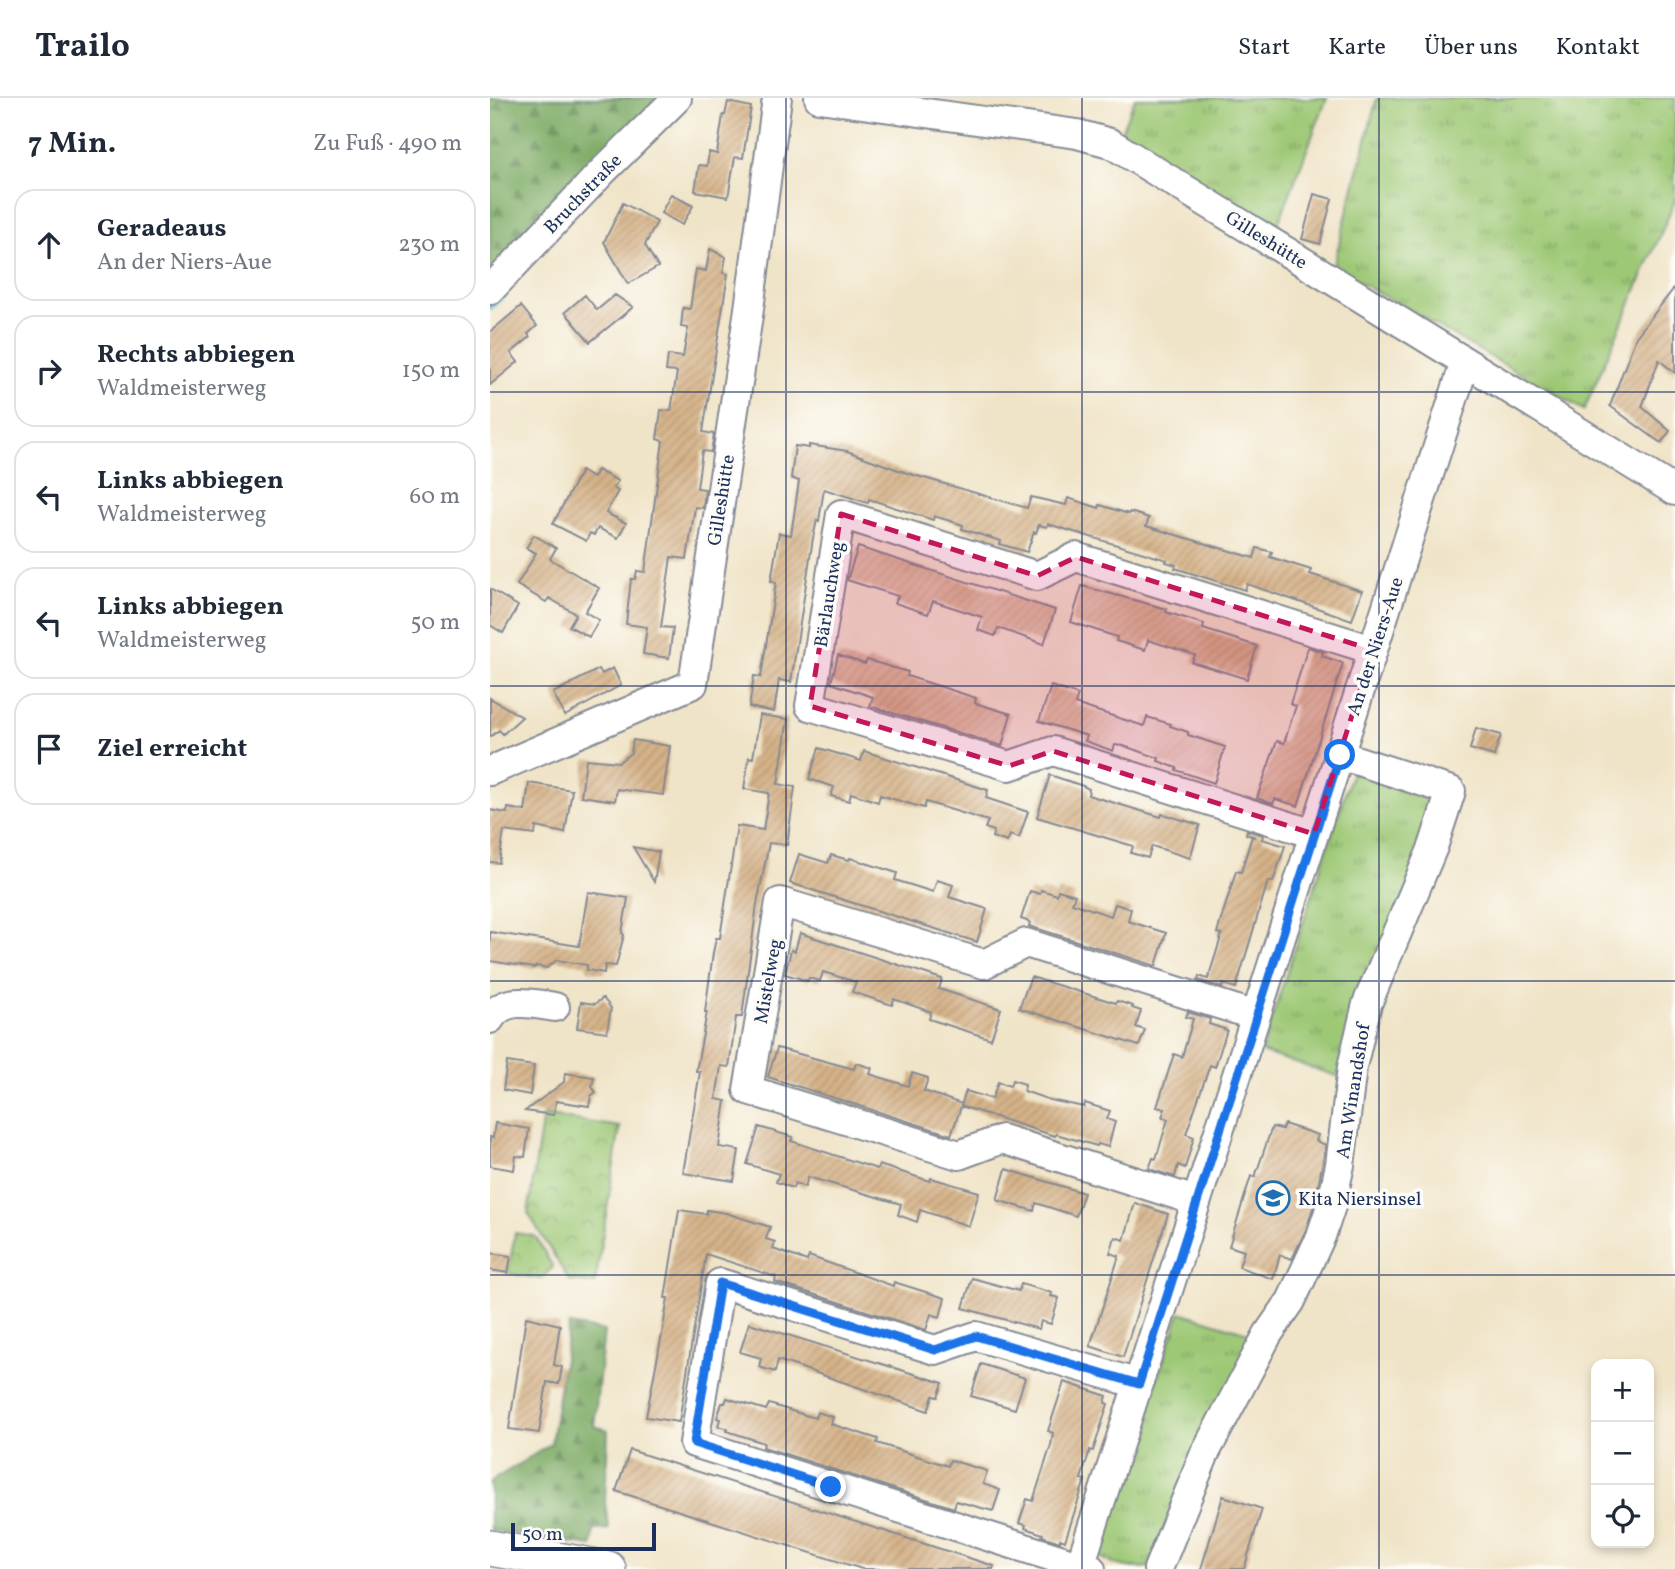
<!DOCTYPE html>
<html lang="de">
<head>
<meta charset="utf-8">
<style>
	body { margin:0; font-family:Vollkorn,serif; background:#f6f6f7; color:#1f2937 }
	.controls { position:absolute; right:21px; bottom:21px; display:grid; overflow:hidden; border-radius:14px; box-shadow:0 4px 10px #0003 }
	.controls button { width:63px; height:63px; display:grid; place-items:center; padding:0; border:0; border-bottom:2px solid #e0e1e3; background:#fff; color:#1f2937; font:35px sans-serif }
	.scale { position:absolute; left:21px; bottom:18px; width:145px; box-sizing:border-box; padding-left:7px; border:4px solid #1b2f5e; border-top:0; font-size:19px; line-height:24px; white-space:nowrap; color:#1b2f5e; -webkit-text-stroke:5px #fdfcf7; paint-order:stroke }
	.stop { position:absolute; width:21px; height:21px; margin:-16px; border:5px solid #1a73e8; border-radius:50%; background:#fff }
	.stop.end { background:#1a73e8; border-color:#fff; box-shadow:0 2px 7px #0008 }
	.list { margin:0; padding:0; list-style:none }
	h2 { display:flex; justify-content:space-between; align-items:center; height:91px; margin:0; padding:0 28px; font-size:30px }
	h2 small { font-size:23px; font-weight:400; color:#747a83 }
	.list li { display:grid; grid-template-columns:46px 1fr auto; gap:21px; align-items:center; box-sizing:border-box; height:112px; margin:0 14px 14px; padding:0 14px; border:2px solid #e0e1e3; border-radius:21px }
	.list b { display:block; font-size:26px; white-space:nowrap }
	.list p { margin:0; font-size:23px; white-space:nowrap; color:#747a83 }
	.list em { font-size:23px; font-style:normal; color:#747a83 }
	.icon { flex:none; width:38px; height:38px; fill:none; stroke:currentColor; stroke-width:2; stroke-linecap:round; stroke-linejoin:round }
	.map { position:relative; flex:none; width:1185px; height:1471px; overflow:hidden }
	header { display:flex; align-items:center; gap:42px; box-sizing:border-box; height:98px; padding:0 35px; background:#fff; border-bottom:2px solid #e0e1e3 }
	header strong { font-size:33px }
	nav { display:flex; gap:38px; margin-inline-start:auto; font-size:24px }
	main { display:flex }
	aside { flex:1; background:#fff }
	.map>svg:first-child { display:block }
</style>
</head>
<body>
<header>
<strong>Trailo</strong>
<nav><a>Start</a><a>Karte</a><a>Über uns</a><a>Kontakt</a></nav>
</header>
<main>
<aside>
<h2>7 Min.<small>Zu Fuß · 490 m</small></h2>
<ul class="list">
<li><svg class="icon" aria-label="ahead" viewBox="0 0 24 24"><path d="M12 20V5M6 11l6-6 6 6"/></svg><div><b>Geradeaus</b><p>An der Niers-Aue</p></div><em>230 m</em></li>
<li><svg class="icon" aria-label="right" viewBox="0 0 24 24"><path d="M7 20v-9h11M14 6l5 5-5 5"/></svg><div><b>Rechts abbiegen</b><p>Waldmeisterweg</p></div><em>150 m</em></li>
<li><svg class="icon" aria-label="left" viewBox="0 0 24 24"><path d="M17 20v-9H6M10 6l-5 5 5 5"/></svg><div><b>Links abbiegen</b><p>Waldmeisterweg</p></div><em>60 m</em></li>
<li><svg class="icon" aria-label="left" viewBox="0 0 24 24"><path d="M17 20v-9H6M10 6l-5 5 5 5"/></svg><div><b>Links abbiegen</b><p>Waldmeisterweg</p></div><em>50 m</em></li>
<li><svg class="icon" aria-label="arrive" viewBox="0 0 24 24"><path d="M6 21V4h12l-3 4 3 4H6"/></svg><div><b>Ziel erreicht</b></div></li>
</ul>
</aside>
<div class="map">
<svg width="1185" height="1471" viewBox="0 0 1185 1471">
	<defs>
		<pattern id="grass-tufts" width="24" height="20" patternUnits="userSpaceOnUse" patternTransform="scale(1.75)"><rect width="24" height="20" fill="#9dc875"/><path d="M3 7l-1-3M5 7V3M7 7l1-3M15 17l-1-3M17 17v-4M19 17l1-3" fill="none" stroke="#7fa363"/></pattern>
		<pattern id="forest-firs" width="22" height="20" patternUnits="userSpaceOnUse" patternTransform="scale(1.75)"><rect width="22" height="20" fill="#7eac66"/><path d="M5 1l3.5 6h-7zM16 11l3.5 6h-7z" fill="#668c57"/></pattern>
		<pattern id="park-crowns" width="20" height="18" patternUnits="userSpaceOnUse" patternTransform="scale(1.75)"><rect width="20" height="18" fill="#9dc875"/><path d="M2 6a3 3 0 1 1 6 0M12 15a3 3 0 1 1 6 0" fill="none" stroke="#7fa363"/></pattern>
		<pattern id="building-hatch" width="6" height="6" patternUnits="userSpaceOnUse" patternTransform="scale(1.75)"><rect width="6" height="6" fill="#d5b288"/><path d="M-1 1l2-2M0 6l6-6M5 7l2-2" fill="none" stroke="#b69978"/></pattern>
	</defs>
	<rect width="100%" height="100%" fill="#fdfcf7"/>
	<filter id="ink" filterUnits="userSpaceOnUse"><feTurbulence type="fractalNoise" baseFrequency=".0143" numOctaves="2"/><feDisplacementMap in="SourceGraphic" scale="14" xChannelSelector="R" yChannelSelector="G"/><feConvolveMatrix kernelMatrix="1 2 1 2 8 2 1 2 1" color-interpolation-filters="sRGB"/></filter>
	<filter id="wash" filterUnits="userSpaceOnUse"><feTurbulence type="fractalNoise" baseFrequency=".00686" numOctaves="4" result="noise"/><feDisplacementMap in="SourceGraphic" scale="28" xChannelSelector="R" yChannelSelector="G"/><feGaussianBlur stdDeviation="1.57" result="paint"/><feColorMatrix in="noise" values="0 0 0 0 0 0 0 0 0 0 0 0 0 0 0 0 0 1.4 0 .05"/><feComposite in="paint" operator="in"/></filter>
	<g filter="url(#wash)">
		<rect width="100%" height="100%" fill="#f0e4c8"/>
		<path fill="url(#grass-tufts)" stroke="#5c7c6a" stroke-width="2" d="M645 0H837L785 134 628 41Z
			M887 0H1185V103L1094 312 843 169Z
			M862 674 938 697 946 719 854 980 771 954Z
			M690 1214 768 1238 659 1469C642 1471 623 1468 608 1457Z"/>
		<path fill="url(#forest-firs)" stroke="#4c6e62" stroke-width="2" d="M0 0H187L0 185Z
			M79 1227 114 1233 104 1328 118 1332 115 1405 119 1431 104 1432 102 1448 0 1432V1384L61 1346Z"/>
		<path fill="url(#park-crowns)" stroke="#5c7c6a" stroke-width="2" d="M53 1017 130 1029 105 1186 79 1182 38 1115Z
			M25 1135 45 1138 63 1169 51 1181 18 1175Z"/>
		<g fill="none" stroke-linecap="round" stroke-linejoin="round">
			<path stroke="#4ab0c9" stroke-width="6" d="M0 209 11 199"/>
		</g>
		<g id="blocks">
			<path fill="url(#building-hatch)" d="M238 4 261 9 253 60 245 59 238 99 205 93 209 67 217 68 219 54 227 56 233 17H235Z
				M181 96 203 108 192 127 171 115Z
				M824 96 842 101 830 146 812 141Z
				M133 105 167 124 155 147 168 169 138 186 114 144Z
				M220 151 236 159 233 175 238 176 213 334 224 336 221 354 212 353 207 390 215 391 213 410 205 409 197 461 181 459 171 529 183 530 179 560 153 556 157 529 136 526 141 481H145L147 473 155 474 173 343 167 341 171 312 181 313 187 274 176 273 178 257 193 259 198 230 191 229 193 210 200 211 206 171 216 173Z
				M1185 189V275L1169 262 1152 309 1180 333 1171 345 1120 308 1146 239Z
				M95 197 107 212 125 197 143 209 100 244 75 214Z
				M31 208 47 228 38 236 40 239 21 255 28 264 0 287V234Z
				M319 347 357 353 414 374 537 410 541 399 576 407 578 400 609 410 610 407 639 416 640 414 659 420 656 428 764 460 767 450 782 454 780 459 821 472 820 476 872 493 862 522 757 486 755 492 685 470 686 467 676 464 677 462 558 426 557 429 549 427 546 435 544 434 537 454 510 446 511 443 472 431 473 427 444 418 443 422 379 401 378 405 334 391 329 423 327 422 323 440 301 584 289 582 284 614 259 609 264 578 271 579 286 484 281 483 289 435 301 437 309 383 301 380 305 348 319 350Z
				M107 372 128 383 123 390 128 393 116 415 136 425 128 440 108 430 104 437 100 435 96 443 63 426 91 373 103 380Z
				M44 437 66 450 60 461 109 490 95 514 109 522 99 539 79 528 86 516 59 500 56 504 27 487 46 455 36 450Z
				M368 449 565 512 554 546 508 530 505 538 488 532 492 519 443 503 438 516 405 505 408 498 357 482Z
				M592 488 677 511 676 514 714 526 713 531 767 548 757 581 702 564 705 557 658 542 655 552 626 543 627 539 581 524Z
				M0 491 28 508 13 535 0 527Z
				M818 549 833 554 832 558 853 565 808 708 785 701 783 706 767 700 787 643 794 645 806 608 800 606Z
				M348 557 375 566 377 562 418 574 417 578 486 600 485 605 521 616 512 648 380 608 383 599 341 585Z
				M123 570 131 587 75 618 63 595 109 571 112 576Z
				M561 588 588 597 585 606 654 628 657 619 681 626 680 628 698 634V637L735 649 724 685 686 672 687 670 668 663 669 660 634 648 625 647 623 653 595 643 597 638 549 623Z
				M0 600 32 619 13 636 9 632 0 639Z
				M270 617 298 621 288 686 305 689 297 747 279 745 267 806 252 919H246L239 969 231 968 226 1001 236 1003 229 1049 249 1052 244 1083 193 1075 210 974 206 973 217 914H215L223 855 226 840H230L247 728 273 732 279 695 254 691 259 659 263 660Z
				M986 630 1011 637 1004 658 980 651Z
				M143 642 180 648 173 697 127 691 125 703 91 698 96 661 129 664 141 655Z
				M329 650 371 663 374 653 498 692 496 700 538 714 529 740 520 737 517 744 502 739 504 733 495 730 498 723 436 704 434 710 390 697 388 704 361 695 359 703 341 698 344 689 319 681Z
				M560 677 593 688 599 691 598 697 671 719 672 716 710 727 700 760 662 748 658 760 641 755 643 748 547 719Z
				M39 685 82 692 75 735 46 729 45 737 14 733 9 765 0 764V712L17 715 18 710 35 713Z
				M757 732 773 737 772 741 795 748 783 784 778 783 746 890 733 886 732 890 708 882 709 878 718 881 732 836 727 835 746 773 751 774 762 738 765 739 756 736Z
				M143 749 169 754 164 784Z
				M309 756 338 765 341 757 359 762 360 760 407 775 405 782 443 794 447 782 463 787 459 799 497 811 487 844 300 785Z
				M551 792 567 797 568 792 585 797 582 805 621 818 625 806 641 811 638 823 676 835 666 868 539 828 540 824 531 821 540 793 550 796Z
				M98 794 138 800 132 835 134 837 126 868 115 867 114 875 97 872V867L67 862 57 870 47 868 44 870 0 863V834L89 848Z
				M310 835 452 881 449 891 511 911 501 941 439 921 441 914 404 901 402 907 362 894 366 884 333 874 330 883 319 880 318 883 295 876 301 852 305 853Z
				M541 879 626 905 627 903 643 908 642 910 651 913 646 929 655 932 649 948 529 910Z
				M113 900 121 910 117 934 87 930 91 904 105 906Z
				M698 914 720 921 719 926 737 932 725 969 720 967 696 1036 704 1039 695 1070 688 1067 685 1079 659 1071 663 1060 666 1061 678 1021 672 1019 675 1011 667 1009 684 956 692 959 703 921 696 919Z
				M287 950 364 971 366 965 382 970 380 976 418 988 422 975 438 980 434 993 472 1006 461 1037 278 979Z
				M17 964 44 968 40 997 13 992Z
				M75 975 104 979 102 989 106 994 101 998 99 1008 66 1003 64 1017 35 1013 74 984Z
				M522 982 535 986 534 993 560 1002 594 1009 595 1005 620 1013 617 1021 625 1024 618 1049 608 1046 607 1048 566 1036 565 1038 471 1008 476 993 502 1001 508 984 520 988Z
				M5 1025 39 1031 35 1059 26 1058 24 1072 0 1068V1039L3 1040Z
				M794 1026 828 1037 826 1043 836 1047 825 1104 816 1132 802 1161 790 1157 783 1181 749 1169 754 1153 739 1148 761 1078 765 1079 782 1029 792 1031Z
				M269 1029 303 1039 301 1043 387 1071 389 1067 440 1083 441 1080 489 1094 479 1128 430 1112 427 1124 408 1117 411 1106 318 1079 315 1089 305 1085 303 1090 286 1084 289 1076 257 1066Z
				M516 1071 594 1095 586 1118 546 1105 544 1113 507 1102Z
				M645 1105 678 1116 633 1259 600 1248 629 1158 620 1155 625 1139 634 1142Z
				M189 1112 216 1116 217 1112 236 1115 280 1129 276 1141 285 1144 283 1151 317 1163 319 1158 403 1188 404 1184 455 1200 450 1219 441 1216 436 1232 285 1184 286 1179 216 1156 189 1324 156 1319 172 1236 178 1200H175Z
				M0 1155 21 1158 18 1175 0 1172Z
				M482 1180 529 1193 531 1186 562 1195 561 1198 569 1200 561 1226 551 1223 549 1231 473 1210Z
				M36 1219 70 1227 64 1267 72 1269 69 1286 57 1284 49 1335 19 1331Z
				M259 1225 453 1285 448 1299 443 1298 438 1313 288 1262 285 1274 269 1269 271 1260 250 1254Z
				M491 1266 535 1280 525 1311 481 1298Z
				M574 1284 617 1298 615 1305 618 1306 603 1353 600 1352 591 1381 595 1382 575 1443 570 1441V1444L552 1438 553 1436 535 1430 536 1427 529 1425 537 1401 543 1403 561 1347 563 1335 558 1333Z
				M237 1300 276 1312 279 1306 325 1320 327 1314 343 1319 341 1326 388 1341 387 1345 458 1368 460 1362 497 1373 493 1386 510 1392 503 1413 466 1403 464 1410 273 1349 274 1345 237 1333 238 1331 228 1328 230 1321 227 1320 232 1305H235Z
				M140 1352 504 1468 503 1471H372L126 1393Z
				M733 1398 772 1411 754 1471H711Z"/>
		</g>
	</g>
	<g filter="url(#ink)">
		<use href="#blocks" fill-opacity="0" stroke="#868a93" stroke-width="2"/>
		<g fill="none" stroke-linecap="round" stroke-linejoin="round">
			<defs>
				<path id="minor" d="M329 0 587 36 620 45 1185 393
					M0 192 112 74 187 0
					M0 673 203 586 259 211 287 0
					M824 736 563 653 519 668 320 608 351 416 547 478 586 459 883 552
					M0 921C14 897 43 906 65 909
					M706 1103 512 1041 469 1057 258 992 290 804 494 866 536 845 766 918
					M589 1471 975 264
					M601 1471 204 1345 230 1185 445 1252 486 1238 649 1286
					M668 1471 715 1355 778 1236 801 1203 831 1138 841 1108 850 1067 862 969 877 906 943 749 961 693 850 657"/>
				<path id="major" d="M0 1450 118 1471"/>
			</defs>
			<use href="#minor" stroke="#868a93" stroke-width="32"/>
			<use href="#major" stroke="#868a93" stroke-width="38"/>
			<use href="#minor" stroke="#fff" stroke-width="28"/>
			<use href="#major" stroke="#fff" stroke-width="35"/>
		</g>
	</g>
	<g fill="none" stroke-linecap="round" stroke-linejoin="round" filter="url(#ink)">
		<path stroke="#1a73e8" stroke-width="9" d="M341 1389 204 1345 230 1185 445 1252 486 1238 649 1286 850 657"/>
	</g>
	<path fill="#c2185b" fill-opacity="0.2" stroke="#c2185b" stroke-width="5" stroke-dasharray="14 9" stroke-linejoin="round" d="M351 416 547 478 586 459 883 552 824 736 563 653 519 668 320 608Z"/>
	<path fill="none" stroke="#1b2f5e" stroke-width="2" stroke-opacity="0.55" d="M296 0V1471M592 0V1471M889 0V1471M0 294H1185M0 588H1185M0 883H1185M0 1177H1185"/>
	<defs>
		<symbol id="school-ring" viewBox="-11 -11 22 22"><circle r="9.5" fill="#fdfcf7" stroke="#1f6fb2" stroke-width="1.5"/><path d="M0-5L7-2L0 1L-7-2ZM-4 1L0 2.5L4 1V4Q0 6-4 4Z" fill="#1f6fb2"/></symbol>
	</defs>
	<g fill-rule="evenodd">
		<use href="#school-ring" x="764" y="1081" width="38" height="38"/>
	</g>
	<g text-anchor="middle" stroke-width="7" stroke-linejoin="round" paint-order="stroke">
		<g font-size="19" fill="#1b2f5e" stroke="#fdfcf7">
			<text transform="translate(92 95) rotate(-46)" y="7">Bruchstraße</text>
			<text transform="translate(777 141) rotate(32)" y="7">Gilleshütte</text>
			<text transform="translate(230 402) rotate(-81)" y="7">Gilleshütte</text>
			<text transform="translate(338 496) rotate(-81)" y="7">Bärlauchweg</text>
			<text transform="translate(884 548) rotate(-72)" y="7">An der Niers-Aue</text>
			<text transform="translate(277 883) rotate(-80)" y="7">Mistelweg</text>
			<text transform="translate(862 993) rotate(-81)" y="7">Am Winandshof</text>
		</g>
		<g font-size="19" fill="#1b2f5e" stroke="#fdfcf7" text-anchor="start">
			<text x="808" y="1107">Kita Niersinsel</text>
		</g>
	</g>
</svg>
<div class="controls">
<button>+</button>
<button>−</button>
<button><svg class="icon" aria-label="locate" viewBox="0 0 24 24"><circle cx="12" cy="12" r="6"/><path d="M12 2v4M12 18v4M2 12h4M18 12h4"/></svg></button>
</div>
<div class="scale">50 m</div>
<div class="stop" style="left:850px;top:657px"></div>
<div class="stop end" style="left:341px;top:1389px"></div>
</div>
</main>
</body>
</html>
